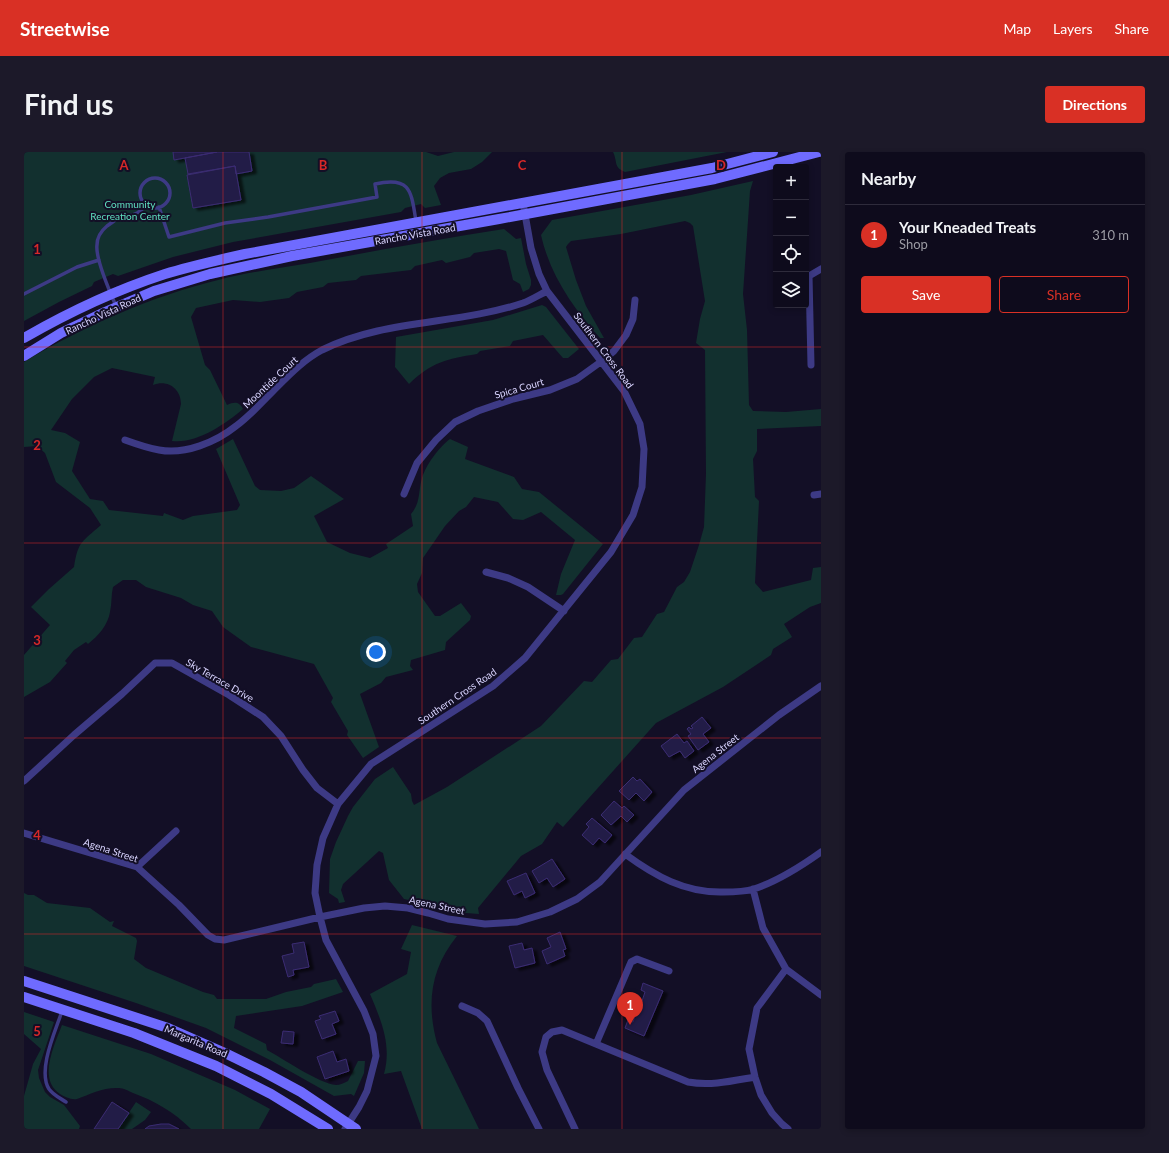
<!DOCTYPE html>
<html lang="en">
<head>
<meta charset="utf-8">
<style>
	body { margin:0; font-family:Lato,sans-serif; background:#1c1929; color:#f1f3f6 }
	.controls { position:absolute; right:12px; top:12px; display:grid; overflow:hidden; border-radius:4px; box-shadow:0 2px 6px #0003 }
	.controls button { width:36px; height:36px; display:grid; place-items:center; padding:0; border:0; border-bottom:1px solid #2e2b3b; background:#0e0b1c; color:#f1f3f6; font:20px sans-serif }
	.you { position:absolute; left:352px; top:500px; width:14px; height:14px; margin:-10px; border:3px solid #fff; border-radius:50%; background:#1a73e8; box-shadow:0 0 0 6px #1a73e833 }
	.badge { display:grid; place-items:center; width:26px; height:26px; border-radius:50%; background:#d93025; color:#fff; font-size:13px; font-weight:700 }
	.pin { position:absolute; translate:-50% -33px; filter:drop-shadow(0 1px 2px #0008) }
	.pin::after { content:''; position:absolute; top:21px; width:14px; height:12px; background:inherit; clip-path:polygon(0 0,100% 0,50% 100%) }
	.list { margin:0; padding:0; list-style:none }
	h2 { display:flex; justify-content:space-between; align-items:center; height:52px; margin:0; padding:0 16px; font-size:17px }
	h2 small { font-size:13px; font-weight:400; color:#9b9ba3 }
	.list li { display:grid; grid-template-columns:26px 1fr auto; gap:12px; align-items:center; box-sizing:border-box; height:60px; padding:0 16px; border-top:1px solid #2e2b3b }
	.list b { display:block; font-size:15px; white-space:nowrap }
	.list p { margin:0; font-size:13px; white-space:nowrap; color:#9b9ba3 }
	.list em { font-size:13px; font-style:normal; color:#9b9ba3 }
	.actions { display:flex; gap:8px; padding:12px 16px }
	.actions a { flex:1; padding:9px 0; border:1px solid #d93025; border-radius:4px; text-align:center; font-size:14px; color:#d93025 }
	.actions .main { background:#d93025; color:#fff }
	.icon { flex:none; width:22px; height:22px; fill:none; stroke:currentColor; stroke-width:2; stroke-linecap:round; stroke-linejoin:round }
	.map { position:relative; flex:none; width:797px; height:977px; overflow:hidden; border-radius:4px }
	header { display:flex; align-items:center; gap:24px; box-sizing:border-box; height:56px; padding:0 20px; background:#d93025; color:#fff }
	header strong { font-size:19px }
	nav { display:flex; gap:22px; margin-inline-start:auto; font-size:14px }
	.intro { display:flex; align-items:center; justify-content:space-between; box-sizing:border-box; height:96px; padding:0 24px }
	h1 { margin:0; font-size:28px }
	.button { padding:10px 18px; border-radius:4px; background:#d93025; color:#fff; font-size:14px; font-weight:700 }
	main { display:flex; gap:24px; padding:0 24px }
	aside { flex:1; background:#0e0b1c; border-radius:4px; box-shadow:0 2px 6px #0003 }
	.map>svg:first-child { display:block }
</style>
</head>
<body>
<header>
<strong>Streetwise</strong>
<nav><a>Map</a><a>Layers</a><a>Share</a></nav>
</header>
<div class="intro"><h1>Find us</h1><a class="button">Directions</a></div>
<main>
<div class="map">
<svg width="797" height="977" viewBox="0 0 797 977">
	<defs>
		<filter id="shadow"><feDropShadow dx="4.5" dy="2.5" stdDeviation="1" flood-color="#0009"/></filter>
	</defs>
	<rect width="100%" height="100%" fill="#130f26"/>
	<path fill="#12302f" d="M0 0H402L414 4 430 0H468L458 10 447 17 425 21 416 26 410 34 417 53 401 56 397 52 381 56 377 60 209 90 149 105 94 124 89 122 70 130 68 134 35 150 0 169Z
		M589 0H703L601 20C589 15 594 10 589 0Z
		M729 29 726 39 719 142 723 178 725 253 729 259 762 260 797 257V274L733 277V299L729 307 731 345 735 349 731 431 739 440 787 428 789 416 797 415V451L786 455 760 472 768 485 749 497 747 503 699 535 632 571 539 675 533 670 518 692 497 704 454 756 455 762 429 760 405 752 380 747 365 728 359 701 355 699 319 732 317 738 321 750 315 751 314 747 305 741 306 707 312 690 324 664 329 655 351 627 369 615 387 642 388 649 390 653 423 635 517 574 560 529 568 530 587 508 594 507 610 486 618 485 633 462 640 460 653 435 660 430 666 420 675 393 680 375 682 322 681 198 672 191 676 167 681 149 669 74 666 71 661 69 597 82 547 89 544 92 542 95 552 128 562 154 580 186H576C549 156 526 123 517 83L528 68 667 43Z
		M480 77 492 87 497 86 502 112 507 128V133L505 137 499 140 496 132 489 128 482 99 475 97 450 101 446 105 422 111 418 108 391 114 387 118 337 124 332 128 304 131 299 135 273 140 265 146 236 150 209 148 172 156 167 165 181 213 186 218 203 253C210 250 215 249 219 257 201 272 173 292 148 289L157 252C157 236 143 227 129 233L131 225 88 216 70 225 48 247 27 278 41 281 56 290 48 319 66 347 79 349 85 358 139 364 140 361 159 368 169 364 213 358 216 353 192 297 209 287 231 334 236 338 257 339 270 336 287 324 320 347 290 364 303 390 326 401 346 406 364 396 362 392 389 374 387 362C397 350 394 340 398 326 402 313 415 295 426 287L444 295 441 307 490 325 498 337 515 340 579 392 539 442 537 443H532L537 422 551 388 517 360 499 368 489 367 474 350 450 345 442 355 435 359 421 374 399 406 398 421 393 432 394 440 411 464H416L437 451 447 464 446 468 422 490 421 498 387 508 386 514 389 518 362 525 357 531 336 542 355 595 339 606 323 583 324 579 307 550 309 546 290 512 227 495 199 475 188 459 169 453 157 446 122 435 112 428H99L89 435C87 443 88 451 86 460 84 473 74 484 64 492L62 490 50 498 41 509 43 511 26 530 0 545V503L26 473 7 455 25 437 50 415C54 389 58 390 77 373L66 356 32 330 21 301 13 294 0 295V210C58 175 128 144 194 128 224 120 256 116 286 111 351 99 415 87 480 77Z
		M518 153 522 155 555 197 544 206H539L519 183 489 189 486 194 456 199 453 202C422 207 408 210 385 232L371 215 372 185 469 168Z
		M0 741 4 743H10L23 751 66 756 86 770 90 769 88 774 112 786 113 789 110 807 122 816 179 840 190 843 193 847H242L262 840 287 835 290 832 312 827 319 840 278 854 212 864 210 876 242 892 243 898C258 906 296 932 312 933 316 933 320 931 324 929L334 909H341L340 921 330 944 327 942 310 944 246 908 182 876 112 851 0 814Z
		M388 773 433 784C407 816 402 851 413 891L455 977H398L377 919 360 922C368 893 357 868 346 842L383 822 387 800 377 797Z
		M0 860 30 870 14 918 15 926 21 940 26 945 40 953 56 974 55 977H0V944L9 912 17 897 0 882Z
		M38 873 127 902 211 938 246 957 235 977H167C150 960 131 949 109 941 105 939 99 936 95 936 80 935 66 942 53 947 47 948 41 945 36 942 13 927 31 892 38 873Z
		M112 950 127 960 121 968 108 977H94Z"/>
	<path fill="#241b47" stroke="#3b2d73" filter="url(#shadow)" d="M149 0H193L150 8Z
		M193 0H225L228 19 212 22 211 14 164 22 161 6Z
		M211 14 217 48 169 56 163 23Z
		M678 565 687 576 679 582 685 590 674 598 664 584 667 582 663 577 665 575 667 577 669 576 667 574Z
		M653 582 660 591 663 589 670 599 661 606 656 599 645 605 637 594Z
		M609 625 613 629 616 627 628 640 620 649 612 641 605 648 595 639Z
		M590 649 598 656 600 654 610 663 603 670 597 664 587 673 577 663Z
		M568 666 588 683 581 691 575 686 569 693 558 683 565 675 562 672Z
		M528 707 541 727 529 735 523 726 515 731 508 719Z
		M502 721 511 741 501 746 498 739 490 743 483 729Z
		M536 780 542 797 539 798 541 804 523 812 518 799 527 795 523 786Z
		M280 790 285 815 269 818 270 823 264 825 258 804 270 801 268 792Z
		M498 791 500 798 508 796 511 811 491 816 485 794Z
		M619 831 639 839 620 884 601 876 604 868 609 870 612 861 608 859 613 847 618 849 621 840 617 838Z
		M311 859 315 869 308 872 312 882 298 887 291 869 297 867 295 864Z
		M259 879 270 880 269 892 257 891Z
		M309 899 313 910 322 907 325 919 301 927 293 905Z
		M88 950 105 961 94 977H70Z
		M137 972H145L155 977H121L125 974Z"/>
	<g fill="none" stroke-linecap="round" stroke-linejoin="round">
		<path stroke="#3d3a85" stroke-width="3.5" d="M116 41a15 15 0 1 1 30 0a15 15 0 1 1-30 0Z
			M135 55 145 85 201 71 244 65 353 45 351 32C387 24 387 39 392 69
			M0 142 53 115 75 108
			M92 154C86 140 71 107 73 93 73 85 77 79 83 74 86 72 90 69 93 67 106 62 113 65 122 53
			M38 859C32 878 13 918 25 937 29 943 36 946 42 950"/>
		<path stroke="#3d3a85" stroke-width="7" d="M787 213 785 124 797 117
			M101 288C112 292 123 296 135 298 161 303 192 290 212 274 227 263 240 248 253 235 267 221 281 207 298 198 360 167 433 173 499 151 507 148 515 143 523 139
			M380 342 393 311 412 288 431 270 454 259 489 247 526 238 553 227 578 209 590 199 602 183 609 167 611 148
			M790 343 797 342
			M462 420 484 426 504 435 540 459
			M0 629 50 583 98 542 131 511H148L205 543 239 565 257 584 279 618 293 636 314 652
			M0 681 113 715 155 753 184 783 191 787 200 788 296 765 340 756 361 754 384 756 404 761 424 767 461 772 493 770 526 760 553 747 576 730 660 638 755 563 797 534
			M601 702C631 724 661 741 699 740 709 740 720 740 730 737 754 729 776 715 797 700
			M113 715 152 679
			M729 737 739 776 762 817 797 843
			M762 817 733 856 725 897 731 925 737 943 748 961 758 972 764 977
			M438 854 454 861 463 869 494 936 515 977
			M572 892 607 810 613 807 645 819
			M321 977 335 955 343 939 352 904 349 882 340 859 302 788 296 765 291 741 293 713 299 686 314 652 347 612 469 534 501 506 587 400 609 363 618 335 620 297 616 272 600 239 523 139 515 122 507 96 499 51
			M551 977 523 918 518 900 522 885 528 880 538 878 664 930C687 934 708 929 731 925"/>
		<path stroke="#6f6bff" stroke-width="10" d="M0 186C45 160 92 138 141 122 167 114 194 108 221 102L688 16 749 0
			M0 204 37 181 81 160 130 139 186 122 268 104 475 67 691 27 795 0
			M0 829 144 876 201 901 240 920 277 940 332 977
			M0 845 110 881 192 914 247 942 304 977"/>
	</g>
	<path fill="none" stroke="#d62828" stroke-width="1" stroke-opacity="0.55" d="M199 0V977M398 0V977M598 0V977M0 195H797M0 391H797M0 586H797M0 782H797"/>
	<g text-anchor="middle" stroke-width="4" stroke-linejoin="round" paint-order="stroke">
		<g font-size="10" fill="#5fe0c0" stroke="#130f26">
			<text x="106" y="56">Community<tspan x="106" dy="12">Recreation Center</tspan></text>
		</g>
		<g font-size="10" fill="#d9d4ff" stroke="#130f26">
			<text transform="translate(391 82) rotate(-10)" y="4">Rancho Vista Road</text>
			<text transform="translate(79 162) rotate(-25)" y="4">Rancho Vista Road</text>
			<text transform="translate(580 198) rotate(53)" y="4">Southern Cross Road</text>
			<text transform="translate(246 230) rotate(-43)" y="4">Moontide Court</text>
			<text transform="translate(495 236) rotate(-16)" y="4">Spica Court</text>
			<text transform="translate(196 528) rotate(30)" y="4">Sky Terrace Drive</text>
			<text transform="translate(433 544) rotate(-34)" y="4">Southern Cross Road</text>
			<text transform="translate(691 601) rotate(-38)" y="4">Agena Street</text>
			<text transform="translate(87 698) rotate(18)" y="4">Agena Street</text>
			<text transform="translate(413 753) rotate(12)" y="4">Agena Street</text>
			<text transform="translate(172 889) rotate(23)" y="4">Margarita Road</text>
		</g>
	</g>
	<g font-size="13" text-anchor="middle" font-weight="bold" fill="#d62828" stroke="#130f26" stroke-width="4" stroke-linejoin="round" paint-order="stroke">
		<text x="100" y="18">A</text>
		<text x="299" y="18">B</text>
		<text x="498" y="18">C</text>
		<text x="697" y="18">D</text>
		<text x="13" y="102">1</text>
		<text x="13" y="298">2</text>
		<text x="13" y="493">3</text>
		<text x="13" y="688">4</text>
		<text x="13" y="884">5</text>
	</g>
</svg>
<div class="controls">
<button>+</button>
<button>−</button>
<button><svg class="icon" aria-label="locate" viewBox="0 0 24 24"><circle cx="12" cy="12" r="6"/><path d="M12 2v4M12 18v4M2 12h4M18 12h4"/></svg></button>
<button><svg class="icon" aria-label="layers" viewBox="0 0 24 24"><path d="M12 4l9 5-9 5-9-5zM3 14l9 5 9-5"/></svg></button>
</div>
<div class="you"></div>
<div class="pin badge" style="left:606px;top:873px">1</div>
</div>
<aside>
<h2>Nearby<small></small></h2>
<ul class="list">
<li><span class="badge">1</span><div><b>Your Kneaded Treats</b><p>Shop</p></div><em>310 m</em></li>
</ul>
<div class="actions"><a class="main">Save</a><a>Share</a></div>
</aside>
</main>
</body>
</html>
